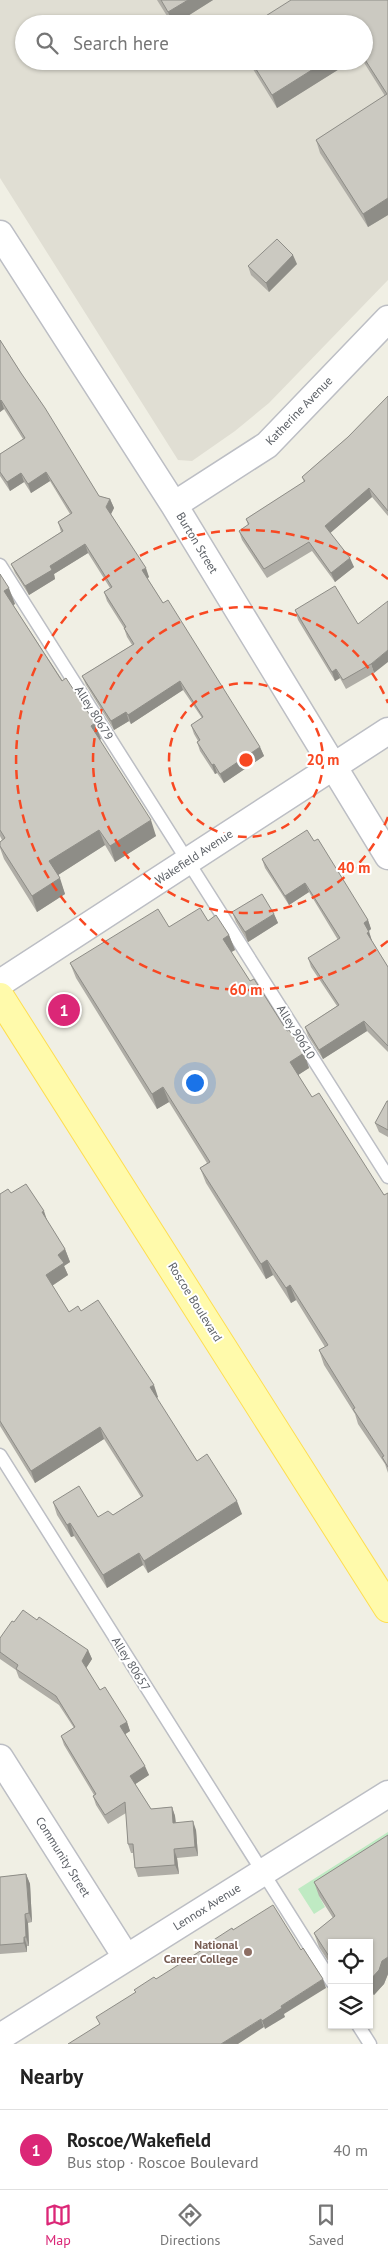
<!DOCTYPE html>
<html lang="en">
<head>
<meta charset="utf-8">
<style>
	body { margin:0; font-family:"PT Sans",sans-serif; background:#f6f6f6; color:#222 }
	.controls { position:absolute; right:15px; bottom:15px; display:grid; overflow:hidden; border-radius:0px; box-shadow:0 1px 4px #0004 }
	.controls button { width:45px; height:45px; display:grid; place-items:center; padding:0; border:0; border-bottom:1px solid #e0e0e0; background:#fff; color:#222; font:25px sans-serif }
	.you { position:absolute; left:194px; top:1082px; width:18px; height:18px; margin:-12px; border:4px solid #fff; border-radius:50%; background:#1a73e8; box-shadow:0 0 0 8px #1a73e833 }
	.badge { display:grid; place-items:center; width:32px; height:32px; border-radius:50%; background:#db2777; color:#fff; font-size:16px; font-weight:700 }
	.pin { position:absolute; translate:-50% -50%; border:2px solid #fff; box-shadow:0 1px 5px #0006 }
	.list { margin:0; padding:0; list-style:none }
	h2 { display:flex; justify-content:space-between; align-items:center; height:65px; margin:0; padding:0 20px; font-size:21px }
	h2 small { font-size:16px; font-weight:400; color:#767676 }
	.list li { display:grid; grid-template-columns:32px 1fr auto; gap:15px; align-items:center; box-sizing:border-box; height:80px; padding:0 20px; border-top:1px solid #e0e0e0 }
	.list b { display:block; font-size:19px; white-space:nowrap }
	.list p { margin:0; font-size:16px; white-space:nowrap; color:#767676 }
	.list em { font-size:16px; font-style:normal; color:#767676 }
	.icon { flex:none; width:28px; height:28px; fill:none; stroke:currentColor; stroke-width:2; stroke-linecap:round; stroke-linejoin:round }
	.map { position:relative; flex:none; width:388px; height:2044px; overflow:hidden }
	.search { position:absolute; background:#fff; box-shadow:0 1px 4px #0004; left:15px; right:15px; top:15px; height:55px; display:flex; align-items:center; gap:12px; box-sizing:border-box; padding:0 18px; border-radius:28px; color:#767676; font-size:19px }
	.sheet { height:145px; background:#fff }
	nav { display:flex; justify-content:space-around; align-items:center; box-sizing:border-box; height:70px; border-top:1px solid #e0e0e0; background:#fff; font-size:14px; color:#767676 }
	nav a { display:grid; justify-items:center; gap:2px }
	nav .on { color:#db2777 }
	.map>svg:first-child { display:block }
</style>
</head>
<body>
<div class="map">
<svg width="388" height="2044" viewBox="0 0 388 2044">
	<rect width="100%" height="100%" fill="#f0efe4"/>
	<path fill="#e0ded3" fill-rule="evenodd" d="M0 0H388V280L269 403 235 431 192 461 178 460 0 178ZM24 24H364V61H24Z"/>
	<path fill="#bfeac3" d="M388 1832V1852L319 1896 325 1907 314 1914 298 1889Z"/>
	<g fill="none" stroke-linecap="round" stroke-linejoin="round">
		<defs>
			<path id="service" d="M0 565 388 1177
				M0 1455 332 1982
				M358 2025 370 2044"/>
			<path id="minor" d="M0 234 174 505 388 856
				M174 505 267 445 388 319
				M0 983 388 731
				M0 1758 126 1957
				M0 2037 388 1794"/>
			<path id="primary" d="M0 997 388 1608"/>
		</defs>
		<use href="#service" stroke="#bcbec4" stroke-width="15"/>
		<use href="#minor" stroke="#bcbec4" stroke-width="29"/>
		<use href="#primary" stroke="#fede50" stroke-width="30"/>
		<use href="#service" stroke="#fff" stroke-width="12"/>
		<use href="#minor" stroke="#fff" stroke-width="26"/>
		<use href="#primary" stroke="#fffaab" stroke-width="28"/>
	</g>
	<path fill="#afada6" d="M157 0H213L175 24H172Z
		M388 0V215L368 227 320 153 316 140 385 96 363 61H364V24Z
		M248 61H352L277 108Z
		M297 264 269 292 251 275 248 266Z
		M0 340 99 496 110 499 114 508 111 514 149 577 147 578 163 603 260 747 264 756 224 783 217 773 215 774 200 751 197 742 198 741 194 734 191 725 202 718 183 690 131 724 129 721 114 730 86 685 82 676 132 645 127 637 124 628 107 601 104 592 110 588 88 553 54 574 55 579 29 595 15 573 11 564 61 532 58 522 70 514 50 481 31 493 24 482 10 491 0 476V454L23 439 4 409 0 412Z
		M388 396V516L372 497 330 533 354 567 335 582 312 551 267 578 242 540 239 531 248 525 246 519 304 482 302 477 348 437Z
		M0 574 15 604 13 605 101 739 99 740 156 836 115 862 105 845 58 875 65 894 37 912 4 859 0 848V842L2 840 0 836Z
		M295 610 358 624 374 673 346 689 340 678 335 681 298 620Z
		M314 841 368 920 371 929 369 931 372 941 388 967V1052L367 1031 323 1059 308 1036 305 1027 337 1006 311 967 308 958 338 940 309 892 289 905 265 868 262 859Z
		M232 912 274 914 278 923 248 942 236 922Z
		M208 921 229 935 235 950 231 952 250 981 304 1053 309 1068 298 1075 312 1097 384 1195 388 1193V1473L385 1464 358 1424 355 1414 324 1365 319 1350 325 1347 296 1300 291 1303 273 1275 266 1279 206 1183 200 1168 207 1163 169 1102 157 1109 76 978 70 963 169 927Z
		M388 1101V1137L379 1132 375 1123Z
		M11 1193 48 1223 65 1249 70 1262 64 1266 68 1275 52 1286 69 1312 81 1311 158 1397 156 1398 197 1461 242 1514 148 1573 143 1565 107 1588 74 1536 71 1537 57 1515 53 1502 98 1517 113 1515 141 1497 104 1439 35 1483 0 1426V1194Z
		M37 1620 88 1650 92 1659 86 1668 100 1690 127 1722 130 1731 125 1734 149 1775 135 1784 151 1809 172 1807 175 1816 176 1822 196 1830 198 1856 177 1858 179 1874 138 1877 135 1868 133 1853H131L128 1844 126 1813 108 1824 96 1805 93 1796 94 1795 64 1745 61 1736 74 1728 59 1705 19 1678 16 1670 0 1659V1638L14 1622Z
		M388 1835V1974L384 1984 374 1995 369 1992V1943H332V1967L319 1947 314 1933 333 1918 319 1896 314 1882Z
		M26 1874 30 1884 32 1922 28 1923 29 1946H27V1952L0 1954V1877Z"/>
	<path fill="#8e8d87" d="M188 0H213L175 24H173L168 12Z
		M326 61H352L277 108 272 95Z
		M388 198V215L368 227 363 214Z
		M293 255 297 264 269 292 266 283Z
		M1 400 4 409 0 412V401Z
		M46 472 50 481 31 493 28 484Z
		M21 473 24 482 10 491 7 482Z
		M369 488 372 497 328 535 325 526Z
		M110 499 114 508 110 516 106 507Z
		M85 544 88 553 54 574 55 579 29 595 25 586 50 566Z
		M350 558 354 567 335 582 331 573Z
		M146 568 149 577 146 580 142 570Z
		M9 588 15 604 10 607 4 591Z
		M388 650V662L374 673 371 664Z
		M336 669 340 678 335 681 332 672Z
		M180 681 183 690 131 724 128 715Z
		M126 712 129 721 114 730 111 721Z
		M95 723 101 739 96 742 91 726Z
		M260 747 264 756 224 783 220 774Z
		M214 764 217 773 215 774 212 765Z
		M151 820 156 836 115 862 110 846Z
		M99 830 105 845 55 877 49 861Z
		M60 878 65 894 37 912 32 896Z
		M305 883 309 892 289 905 285 896Z
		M274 914 278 923 248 942 245 932Z
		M368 920 371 929 367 932 364 923Z
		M369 932 372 941 370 942 367 933Z
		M229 935 235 950 228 954 223 939Z
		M364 1021 367 1031 323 1059 319 1050Z
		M304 1053 309 1068 295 1077 290 1062Z
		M163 1087 169 1102 157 1109 152 1094Z
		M44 1211 48 1223 42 1212Z
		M65 1249 70 1262 64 1266 68 1275 50 1287 46 1275 58 1255Z
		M267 1260 273 1275 266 1279 261 1264Z
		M290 1285 296 1300 291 1303 286 1288Z
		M154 1385 158 1397 154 1400 150 1387Z
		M100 1427 104 1439 35 1483 31 1471Z
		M237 1501 242 1514 148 1573 144 1561Z
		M70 1523 74 1536 71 1537 67 1525Z
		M139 1553 143 1565 107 1588 103 1575Z
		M88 1650 92 1659 85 1670 82 1661Z
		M127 1722 130 1731 124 1735 120 1726Z
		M145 1766 149 1775 134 1785 130 1776Z
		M172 1807 175 1816 176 1832 173 1823Z
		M193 1821 196 1830 198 1856 195 1847Z
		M174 1849 177 1858 179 1874 175 1865Z
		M26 1874 30 1884 32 1922 29 1913Z
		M25 1914 28 1923 29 1946 26 1937Z
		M24 1937 27 1946V1952L24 1943Z
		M388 1957V1974L384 1984 374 1995 369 1983V1981L382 1961Z
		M323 1979 326 1988 284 2014 285 2017 265 2029 262 2021 281 2006Z
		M261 2019 264 2027 238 2044H221Z"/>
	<path fill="#cbc9c1" stroke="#8e8d87" d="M161 0H188L168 12Z
		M291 0H388V198L363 214 316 140 387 94 364 58V24H253Z
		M251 61H326L272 95Z
		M277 239 293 255 266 283 248 266Z
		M0 340 21 373 45 408 99 496 110 499 106 507 146 568 142 570 163 603 168 600 260 747 220 774 214 764 212 765 197 742 200 740 191 725 203 717 180 681 128 715 126 712 111 721 82 676 134 644 124 628 126 627 104 592 112 587 85 544 50 566 52 570 25 586 11 564 63 531 58 522 72 513 46 472 28 484 21 473 7 482 0 472V454L25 438 1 400 0 401Z
		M388 396V511L369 488 325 526 350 558 331 573 309 542 264 569 239 531 249 524 246 519 305 481 302 477 348 437Z
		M0 574 9 588 4 591 62 681 66 678 95 723 91 726 151 820 110 846 99 830 49 861 60 878 32 896 0 846V842L5 838 0 830Z
		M335 586 358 624 388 601V650L371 664 343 680 336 669 332 672 295 610Z
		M307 830 314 841 318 839 368 920 364 923 369 932 367 933 388 967V1046L364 1021 319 1050 305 1027 339 1005 308 958 340 938 305 883 285 896 262 859Z
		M262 894 274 914 245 932 232 912Z
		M200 908 208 921 216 915 229 935 223 939 250 981 254 979 287 1031 289 1030 304 1053 290 1062 312 1097 319 1093 384 1195 388 1193V1467L382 1457 384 1456 353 1409 355 1408 319 1350 328 1345 290 1285 286 1288 267 1260 261 1264 200 1168 210 1162 163 1087 152 1094 70 963 158 909 169 927Z
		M387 1101H388V1130L375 1123Z
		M26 1184 44 1211 42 1212 65 1249 58 1255 64 1263 46 1275 69 1312 78 1306 81 1311 98 1300 154 1385 150 1387 197 1461 207 1454 237 1501 144 1561 139 1553 103 1575 70 1523 67 1525 53 1502 79 1486 98 1517 108 1511 113 1515 143 1496 100 1427 31 1471 0 1421V1194L8 1189 11 1193Z
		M23 1610 37 1620 39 1617 88 1650 82 1661 100 1690 105 1687 127 1722 120 1726 145 1766 130 1776 151 1809 172 1807 173 1823 193 1821 195 1847 174 1849 175 1865 135 1868 133 1844H128L125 1802 105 1815 93 1796 96 1794 61 1736 75 1727 56 1696 16 1669 18 1665 0 1652V1638L12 1621 14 1622Z
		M388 1835V1957L382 1961 379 1970 369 1981V1943H332V1961L314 1933 335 1916 314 1882Z
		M26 1874 29 1913 25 1914 26 1937H24V1943L0 1945V1877Z
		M273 1905 301 1950 303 1948 323 1979 281 2006 282 2008 262 2021 261 2019 221 2044H68L100 2024 96 2017 136 1992 134 1990 154 1977 156 1979 213 1943 212 1941 232 1928 233 1930Z"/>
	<g fill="none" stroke="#f84822" stroke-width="2.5" stroke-dasharray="9 6">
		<circle cx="246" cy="760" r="77"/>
		<path d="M388 817A153 153 0 1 1 388 703"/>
		<path d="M388 941A230 230 0 1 1 388 579"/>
	</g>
	<circle fill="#8d6e63" stroke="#fff" stroke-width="2" cx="248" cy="1952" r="5"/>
	<g text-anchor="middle" stroke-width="4" stroke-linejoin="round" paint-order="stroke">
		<g font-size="12" fill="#5c6066" stroke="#fff">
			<text transform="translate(299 411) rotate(-46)" y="4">Katherine Avenue</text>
			<text transform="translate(197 543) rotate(59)" y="4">Burton Street</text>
			<text transform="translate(94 713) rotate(58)" y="4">Alley 80679</text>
			<text transform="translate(194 857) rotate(-33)" y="4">Wakefield Avenue</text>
			<text transform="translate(296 1032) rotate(58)" y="4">Alley 90610</text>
			<text transform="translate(195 1302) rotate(58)" y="4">Roscoe Boulevard</text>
			<text transform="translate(131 1664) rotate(58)" y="4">Alley 80657</text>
			<text transform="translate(63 1857) rotate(58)" y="4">Community Street</text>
			<text transform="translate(207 1907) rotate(-32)" y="4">Lennox Avenue</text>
		</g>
		<g font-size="12" font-weight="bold" fill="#785e54" stroke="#fff" text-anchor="end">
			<text x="238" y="1949">National<tspan x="238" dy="14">Career College</tspan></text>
		</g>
	</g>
	<circle cx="246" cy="760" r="8" fill="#f84822" stroke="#fff" stroke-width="2.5"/>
	<g font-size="15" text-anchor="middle" font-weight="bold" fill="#f84822" stroke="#fff" stroke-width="4" stroke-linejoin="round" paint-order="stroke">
		<text x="323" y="765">20 m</text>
		<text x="354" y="873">40 m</text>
		<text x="246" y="995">60 m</text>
	</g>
</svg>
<div class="controls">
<button><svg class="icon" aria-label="locate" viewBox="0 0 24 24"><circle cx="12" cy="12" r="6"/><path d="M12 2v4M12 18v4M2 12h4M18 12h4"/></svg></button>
<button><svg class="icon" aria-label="layers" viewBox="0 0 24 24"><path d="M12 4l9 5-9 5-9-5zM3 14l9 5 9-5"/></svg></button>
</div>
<div class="you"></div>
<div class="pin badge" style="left:64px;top:1010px">1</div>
<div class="search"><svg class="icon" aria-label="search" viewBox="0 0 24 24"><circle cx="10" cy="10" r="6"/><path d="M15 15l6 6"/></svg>Search here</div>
</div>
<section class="sheet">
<h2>Nearby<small></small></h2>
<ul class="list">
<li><span class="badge">1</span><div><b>Roscoe/Wakefield</b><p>Bus stop · Roscoe Boulevard</p></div><em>40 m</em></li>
</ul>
</section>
<nav>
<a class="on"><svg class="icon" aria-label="map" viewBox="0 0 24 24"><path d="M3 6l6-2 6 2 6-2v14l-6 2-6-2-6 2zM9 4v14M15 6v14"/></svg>Map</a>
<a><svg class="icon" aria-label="directions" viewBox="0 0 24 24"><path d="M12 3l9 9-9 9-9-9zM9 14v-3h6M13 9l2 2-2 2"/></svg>Directions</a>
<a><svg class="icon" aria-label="saved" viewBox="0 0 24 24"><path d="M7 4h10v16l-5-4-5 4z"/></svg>Saved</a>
</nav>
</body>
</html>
